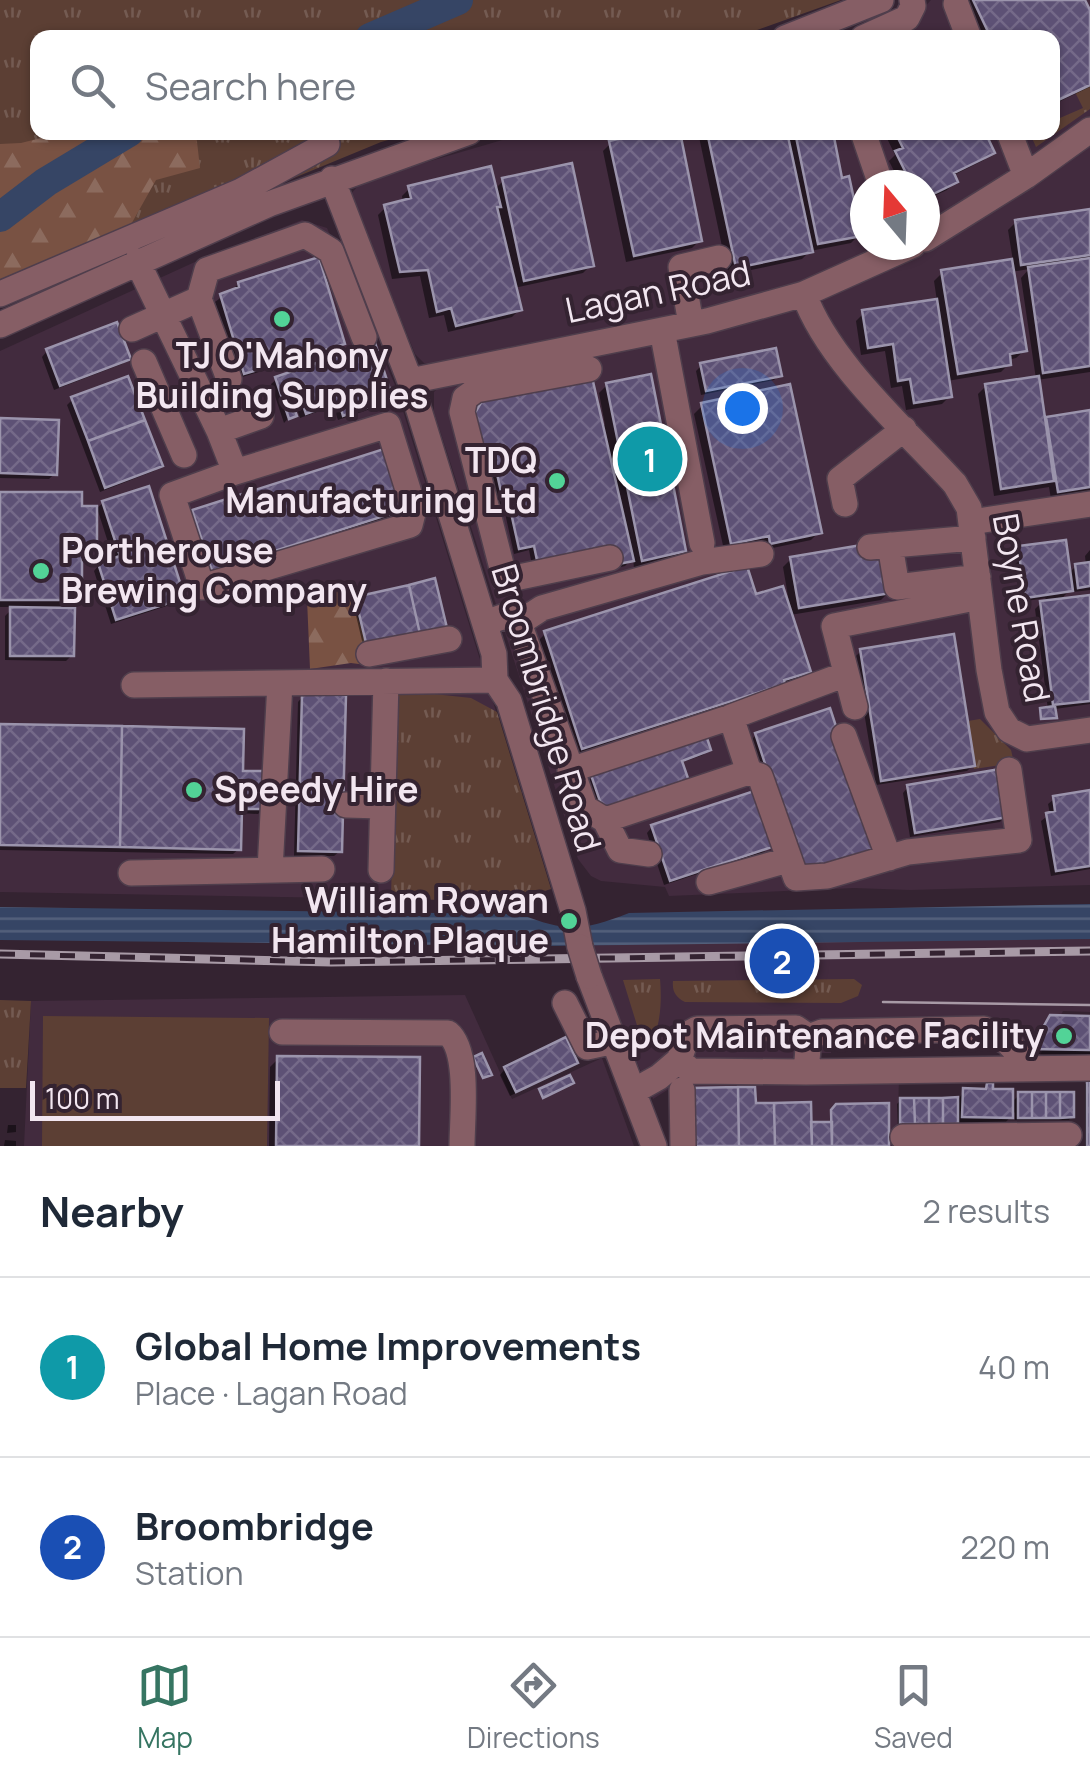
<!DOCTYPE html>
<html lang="en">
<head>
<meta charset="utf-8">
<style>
	body { margin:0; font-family:Manrope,sans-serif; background:#f6f6f7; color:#1f2937 }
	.compass { position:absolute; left:850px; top:170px; width:90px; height:90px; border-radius:50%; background:#fff; box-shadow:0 2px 8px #0004; rotate:341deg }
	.scale { position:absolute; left:30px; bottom:25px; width:250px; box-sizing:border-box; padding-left:10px; border:5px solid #f2e6f0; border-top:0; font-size:28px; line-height:35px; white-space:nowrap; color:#f2e6f0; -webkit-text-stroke:8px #342331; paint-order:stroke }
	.you { position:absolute; left:742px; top:408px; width:35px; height:35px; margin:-25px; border:8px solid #fff; border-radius:50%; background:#1a73e8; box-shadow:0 0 0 15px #1a73e833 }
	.badge { display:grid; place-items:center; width:65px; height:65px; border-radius:50%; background:#367562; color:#fff; font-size:32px; font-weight:700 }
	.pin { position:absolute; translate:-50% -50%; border:5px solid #fff; box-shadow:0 2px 10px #0006 }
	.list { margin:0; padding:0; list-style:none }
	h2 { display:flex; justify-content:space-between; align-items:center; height:130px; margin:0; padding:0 40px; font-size:42px }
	h2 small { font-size:32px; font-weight:400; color:#747a83 }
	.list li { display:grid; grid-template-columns:65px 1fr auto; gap:30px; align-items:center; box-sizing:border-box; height:180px; padding:0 40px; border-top:2px solid #e0e1e3 }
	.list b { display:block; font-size:38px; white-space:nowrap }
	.list p { margin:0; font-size:32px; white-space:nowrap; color:#747a83 }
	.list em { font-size:32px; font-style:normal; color:#747a83 }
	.icon { flex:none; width:55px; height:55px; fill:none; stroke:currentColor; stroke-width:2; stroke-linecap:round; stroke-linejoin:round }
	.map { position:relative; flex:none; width:1090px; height:1146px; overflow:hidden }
	.search { position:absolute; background:#fff; box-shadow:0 2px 8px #0004; left:30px; right:30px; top:30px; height:110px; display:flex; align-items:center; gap:25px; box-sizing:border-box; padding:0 35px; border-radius:20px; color:#747a83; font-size:38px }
	.sheet { height:490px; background:#fff }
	nav { display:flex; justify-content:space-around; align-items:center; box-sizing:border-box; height:140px; border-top:2px solid #e0e1e3; background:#fff; font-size:28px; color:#747a83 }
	nav a { display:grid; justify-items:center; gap:5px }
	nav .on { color:#367562 }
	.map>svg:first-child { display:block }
</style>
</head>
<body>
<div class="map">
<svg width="1090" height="1146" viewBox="0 0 1090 1146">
	<defs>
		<pattern id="grass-tufts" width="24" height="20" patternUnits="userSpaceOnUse" patternTransform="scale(2.5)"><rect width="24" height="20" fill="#5c3f34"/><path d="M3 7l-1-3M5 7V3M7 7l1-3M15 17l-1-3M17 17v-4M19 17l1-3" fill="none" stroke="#745b52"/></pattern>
		<pattern id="forest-firs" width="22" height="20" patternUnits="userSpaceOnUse" patternTransform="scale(2.5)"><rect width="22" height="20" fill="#795243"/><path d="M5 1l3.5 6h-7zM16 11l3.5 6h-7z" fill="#8c6b5e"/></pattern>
		<pattern id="water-rules" width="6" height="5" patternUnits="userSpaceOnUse" patternTransform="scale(2.5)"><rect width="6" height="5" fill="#364565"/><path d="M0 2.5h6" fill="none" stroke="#54607b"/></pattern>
		<pattern id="building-cross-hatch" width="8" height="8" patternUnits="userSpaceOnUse" patternTransform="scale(2.5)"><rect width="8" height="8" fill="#5d5175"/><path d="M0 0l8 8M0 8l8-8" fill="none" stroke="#756a89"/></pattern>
	</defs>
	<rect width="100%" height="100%" fill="#342331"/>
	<path fill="#422b3e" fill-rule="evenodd" d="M931 0H1090V885L910 890 854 888 669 896 665 887 601 881 591 876 578 859 434 412V392L441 385 437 367 424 363 415 354 351 194 362 181 526 133 1052 132V38L888 37 901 32ZM865 185H925V245H865Z
		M302 220 327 228 395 385 551 889 512 901 0 892V351L197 261Z
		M1090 939V1012L1063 1011 1038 1059 1000 1028 831 1032V1053H820L821 1080 899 1079 897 1146H676L672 1087 653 1099 602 982 589 943Z
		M465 995 512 1099 602 1058 634 1146H24L31 1001Z"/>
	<path fill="url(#grass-tufts)" d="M0 0H841L735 38H38V132L413 133 381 142 260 192 0 304Z
		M1090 85V109L1036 147 1032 138 1052 132 1053 121 1083 108 1075 92Z
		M406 691 471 698 497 712 551 889 512 901 391 899 396 694Z
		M980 719 1011 750 1014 763 974 769 968 721Z
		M660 979C662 1002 661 1034 645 1051L623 980Z
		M854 979 862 985 858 996 841 1003 685 1002C676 997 672 992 673 981Z
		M0 1000 31 1001 26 1088H0Z"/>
	<path fill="url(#forest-firs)" d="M61 133H196L200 168 156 180 125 235 0 282V144L21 143Z
		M323 590 349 592 374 666 351 663 310 669 307 599Z"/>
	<path fill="#5c3f34" d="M43 1016 269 1018 267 1146H42Z"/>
	<path fill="url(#water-rules)" d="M1090 904V939L543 946 0 940V907L519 914C568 932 580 932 629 913Z"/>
	<path fill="#0007" d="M969 0H1082L1090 16V87L1052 105V38H979L964 5Z
		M698 132H831L840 181 859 235 851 243 810 251 802 259 728 275Z
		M884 132H983L992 152 984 160 952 176 955 182 947 190 925 200V185H901L889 161 895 155Z
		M611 143 700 240 692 248 626 262 603 151Z
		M504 180 591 265 583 273 514 288 520 309 512 317 448 332 444 315 429 318 420 276 392 279 378 215 386 207 403 203 402 196 410 188 494 190Z
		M1090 211V372L1037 380 1043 420 1090 413V493L1051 499 1049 487 994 496 978 394 986 386 1036 379 1021 278 1029 269 1011 272 1024 351 1016 358 1008 360 1009 364 1001 372 947 381 950 396 942 404 906 410 902 386 891 388 885 351 861 355 856 321 864 313 937 301 934 281 942 273 1013 261 1008 230 1016 222Z
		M239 284 342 343 337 348 239 378 215 302Z
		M47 351 128 358 122 364 54 390 42 357Z
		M702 365 779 375 774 380 701 395 696 371Z
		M277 379 390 398 385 404 338 420 333 406 300 418 297 409 284 423 271 384Z
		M607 385 679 471 671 479 683 550 675 558 634 568 633 558 625 566 608 570 534 575 529 550 514 554 503 504 498 505 489 464 478 466 468 424 483 404 605 425 599 393Z
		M73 399 160 466 154 471 100 492 67 405Z
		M702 406 819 532 811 540 763 550H724L694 414Z
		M0 421 55 473 49 479 0 478Z
		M0 494 80 508 94 542 86 550H79V599L68 611 72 655 66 661 5 660V616L14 607H0Z
		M103 503 182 597 176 603 111 624 94 571 99 565 114 561 97 508Z
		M404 508 398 514 206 575 188 518 194 513Z
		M1019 549 1068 574 1076 566 1086 565 1085 556 1090 550V590L1073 592 1072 588 1059 601 1090 597V704L1048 710 1035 609 1046 598 1020 602 1014 554Z
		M791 559 889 592 881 600 790 615 808 671 800 679 775 691 575 755 538 641 546 633 754 598 789 602 783 567Z
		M356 600 444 627 364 649 353 603Z
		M861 651 973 765 967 771 876 785 855 657Z
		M303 696 340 851 334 856H294L298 702Z
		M828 711 796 881 751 740 756 735Z
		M0 727 240 773 264 808 258 814 239 813V849L233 854 0 850Z
		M708 750 703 755 680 763 599 817 587 783 592 777Z
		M908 787 1005 816 1000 822 910 837 903 793Z
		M1090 792V869L1051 876 1041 821 1050 814 1048 804 1054 799Z
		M652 827 769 846 764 852 664 885 647 833Z
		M1090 1019V1055L1028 1054 1045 1024Z
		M278 1059 416 1146H269L270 1067Z
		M575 1063 510 1096 500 1075 505 1069Z
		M1090 1081V1146H1085V1084Z
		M988 1085 990 1091 1011 1103 1019 1095 1072 1116 1069 1120H1015V1112L1005 1123 898 1126 897 1104 901 1100H958L964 1091H982Z
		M8 1125H16V1132L7 1133Z
		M5 1140 16 1141V1146H4Z"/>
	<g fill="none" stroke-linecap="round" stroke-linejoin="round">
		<path stroke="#364565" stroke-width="30" d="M370 38 458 0
			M0 217 46 182 129 132"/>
	</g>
	<path fill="url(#building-cross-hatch)" stroke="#9b94ac" stroke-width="2.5" d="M973 0H1085L1090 10V85L1052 103V38H991Z
		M649 132H680L702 241 634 256 609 141Z
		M707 132H787L813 252 736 268Z
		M795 132H833L842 178 849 176 862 236 818 244Z
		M895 132H985L995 153 954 173 958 182 925 198V185H912L895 151 903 148Z
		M572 163 594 266 524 281 502 178Z
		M491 166 501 207H497L522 310 456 326 451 308 437 312 428 270 400 272 384 205 411 198 408 186Z
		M1090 209V255L1021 265 1015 220Z
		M319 257 345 344 244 374 220 294 239 287 238 282Z
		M1090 258V366L1043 373 1028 267Z
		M1012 259 1027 351 1010 354 1011 365 958 374 941 270Z
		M937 299 952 397 914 403 910 379 898 381 893 344 868 348 862 310Z
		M117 322 131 359 60 386 46 349Z
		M375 343 393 399 343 416 339 402 306 414 303 405 294 408 297 416 289 419 275 377Z
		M776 348 782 376 706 391 700 363Z
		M651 374 665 445 676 443 682 472 671 474 686 551 642 561 606 383Z
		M128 376 145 420 88 441 71 397Z
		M1039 376 1054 481 1001 489 985 384Z
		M592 377 634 561 613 565 539 570 534 546 519 549 508 499 503 501 494 460 483 462 473 416 482 401Z
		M790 384 822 533 770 544 769 536 731 544 701 403Z
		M1090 410V487L1058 492 1046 417Z
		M0 418 59 420 57 475 0 473Z
		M145 420 163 466 105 488 88 441Z
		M387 448 406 509 212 571 192 510Z
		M149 486 185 598 116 620 98 563 120 556 102 501Z
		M0 492H82V506H97V543H82V600H0Z
		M1066 540 1073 591 1025 598 1018 546Z
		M867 544 885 554 891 593 799 608 790 557Z
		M1090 562V586L1078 588 1075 564Z
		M747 566 756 594 783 586 811 672 784 680 785 684 582 749 544 631Z
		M435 578 447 628 420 634 409 585Z
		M409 585 420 634 367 647 355 597Z
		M1090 595V701L1053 705 1040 601Z
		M10 607 75 608 74 656H10Z
		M954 634 975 766 881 781 860 649Z
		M302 694 346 695 342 852 298 851Z
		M1055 706 1057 718 1041 719 1040 708Z
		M830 708 877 852 802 877 755 733Z
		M0 724 122 726 120 847 0 845Z
		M122 726 244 729 243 771H267L266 809H242L241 850 120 847Z
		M706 735 711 750 682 761 690 784 604 813 591 775Z
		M1000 769 1008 817 915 833 907 785Z
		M1090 790V866L1056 871 1046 813 1055 811 1053 796Z
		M754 791 772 847 670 881 651 825Z
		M1050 1015 1090 1016V1050L1031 1049Z
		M566 1037 578 1063 516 1092 504 1067Z
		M482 1053 492 1075 483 1078 473 1057Z
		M277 1056 420 1057 419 1146H276Z
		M570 1075 574 1083 543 1098 539 1089Z
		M1087 1078H1090V1146H1087Z
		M987 1083H993V1089H1013V1118L962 1117 963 1088 986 1089Z
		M738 1087 739 1146H692L691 1088Z
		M738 1087H755L756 1103H774L775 1146H739Z
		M1018 1092H1032V1118H1018Z
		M1032 1092H1046V1118H1032Z
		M1046 1092H1060V1118H1046Z
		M1060 1092H1074V1117L1060 1118Z
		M958 1097V1124H943V1098Z
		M900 1098H914L915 1124H900Z
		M914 1098H929V1124H915Z
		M929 1098H943V1124H929Z
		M811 1102 812 1146H775L774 1103Z
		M889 1103V1146H832L831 1110 836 1104Z
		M811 1122H832V1146H812Z"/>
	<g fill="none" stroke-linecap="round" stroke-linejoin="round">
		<defs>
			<path id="minor" d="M956 4 969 38
				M785 38 881 0
				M863 38 907 18 913 6 912 0
				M863 132 881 185
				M1009 132 1026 176
				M332 179 410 381 494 654 495 680 509 701 573 911 580 947
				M925 239 1026 176 1090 130
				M137 261 219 431 261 416
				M0 294 241 191 327 144
				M804 294C828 362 906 430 955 484L969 508 989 670 997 712 1009 730 1027 739 1090 730
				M691 324 681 267 719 258
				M0 325 269 204 469 132
				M132 329 199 299
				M662 330 702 543
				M144 362 184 455
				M589 369 476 390 465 398 462 412 505 580 610 558
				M229 379 199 299 207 270 305 235 331 251 364 337
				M410 381 707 321 804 294 913 245
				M219 431 235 472 388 425 414 509 410 525 202 587 172 495 235 472
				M845 504 840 479 904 429
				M971 522 1090 504
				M890 545 897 587 978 577
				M870 547 973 538
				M485 623 505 616 519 623 585 808 605 820 749 772 731 717
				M519 623 542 608 702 562 761 554
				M369 654 449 639
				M134 685 495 680
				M855 707 834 626 980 597
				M844 736 889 858
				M570 770 731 717 846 674
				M749 772 760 776 796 878 827 876 908 852 1019 840 1009 770
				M346 805 382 806
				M605 820 620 850 649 854
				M270 870 280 683
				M381 870 386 681
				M131 873 322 869
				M709 882 788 860
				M589 976 654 1146
				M565 1003 587 1047 615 1041
				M282 1032 448 1033C470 1051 462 1118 462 1146
				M809 1037 822 1032 984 1029 1007 1042 1019 1054 1021 1069
				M806 1072 1090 1068
				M682 1090 683 1146
				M634 1091 659 1077 679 1060 688 1034 697 1029 796 1028 809 1037 806 1072 691 1071 679 1060
				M903 1137 1069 1135"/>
		</defs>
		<use href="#minor" stroke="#4f3e4c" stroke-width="28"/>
		<use href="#minor" stroke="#865e65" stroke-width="25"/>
		<path stroke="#a89aa6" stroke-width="2.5" d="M883 1002 1090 1005"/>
		<defs>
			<path id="rail" d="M0 954 331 962 1090 951"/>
		</defs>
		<use href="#rail" stroke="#a89aa6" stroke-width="9"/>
		<use href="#rail" stroke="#342331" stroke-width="5" stroke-dasharray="15" stroke-linecap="butt"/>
		<defs>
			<path id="minor-bridge" d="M580 947 589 976"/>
		</defs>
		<use href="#minor-bridge" stroke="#4f3e4c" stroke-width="28" stroke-linecap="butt"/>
		<use href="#minor-bridge" stroke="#865e65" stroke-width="25"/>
	</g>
	<g fill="#52d397" stroke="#342331" stroke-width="4">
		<circle cx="282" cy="319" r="10"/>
		<circle cx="557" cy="481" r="10"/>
		<circle cx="41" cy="571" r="10"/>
		<circle cx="194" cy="790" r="10"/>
		<circle cx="569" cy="921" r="10"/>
		<circle cx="1064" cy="1036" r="10"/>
	</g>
	<g text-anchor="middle" stroke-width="8" stroke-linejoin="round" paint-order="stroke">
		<g font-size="35" fill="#f2e6f0" stroke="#342331">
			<text transform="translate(658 292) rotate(-12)" y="12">Lagan Road</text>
			<text transform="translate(1021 608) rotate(80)" y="12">Boyne Road</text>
			<text transform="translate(546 708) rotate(73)" y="12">Broombridge Road</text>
		</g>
		<g font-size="35" font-weight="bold" fill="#f2e6f0" stroke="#342331" text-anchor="end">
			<text x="282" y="368" text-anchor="middle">TJ O'Mahony<tspan x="282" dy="40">Building Supplies</tspan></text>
			<text x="537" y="473">TDQ<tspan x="537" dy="40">Manufacturing Ltd</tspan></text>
			<text x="61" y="563" text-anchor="start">Portherouse<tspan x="61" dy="40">Brewing Company</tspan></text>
			<text x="214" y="802" text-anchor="start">Speedy Hire</text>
			<text x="549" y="913">William Rowan<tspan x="549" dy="40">Hamilton Plaque</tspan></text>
			<text x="1044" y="1048">Depot Maintenance Facility</text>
		</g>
	</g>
</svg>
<svg class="compass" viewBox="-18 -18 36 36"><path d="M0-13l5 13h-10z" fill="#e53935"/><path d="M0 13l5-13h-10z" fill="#747a83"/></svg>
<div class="scale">100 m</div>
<div class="you"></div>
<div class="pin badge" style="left:650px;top:459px;background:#0f9aa8">1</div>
<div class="pin badge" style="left:782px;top:961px;background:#1a4fb4">2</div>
<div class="search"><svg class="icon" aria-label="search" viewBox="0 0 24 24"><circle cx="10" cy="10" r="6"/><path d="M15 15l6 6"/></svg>Search here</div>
</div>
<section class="sheet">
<h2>Nearby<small>2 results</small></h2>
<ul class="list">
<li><span class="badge" style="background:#0f9aa8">1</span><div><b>Global Home Improvements</b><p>Place · Lagan Road</p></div><em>40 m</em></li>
<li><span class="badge" style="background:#1a4fb4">2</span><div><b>Broombridge</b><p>Station</p></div><em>220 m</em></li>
</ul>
</section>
<nav>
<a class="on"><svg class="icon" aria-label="map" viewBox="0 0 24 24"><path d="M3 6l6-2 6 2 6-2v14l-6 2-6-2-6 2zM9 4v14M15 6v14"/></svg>Map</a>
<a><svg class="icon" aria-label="directions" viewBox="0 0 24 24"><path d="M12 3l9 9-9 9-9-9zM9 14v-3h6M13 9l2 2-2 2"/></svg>Directions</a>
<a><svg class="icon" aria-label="saved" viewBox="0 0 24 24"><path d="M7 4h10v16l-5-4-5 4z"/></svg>Saved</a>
</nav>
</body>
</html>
